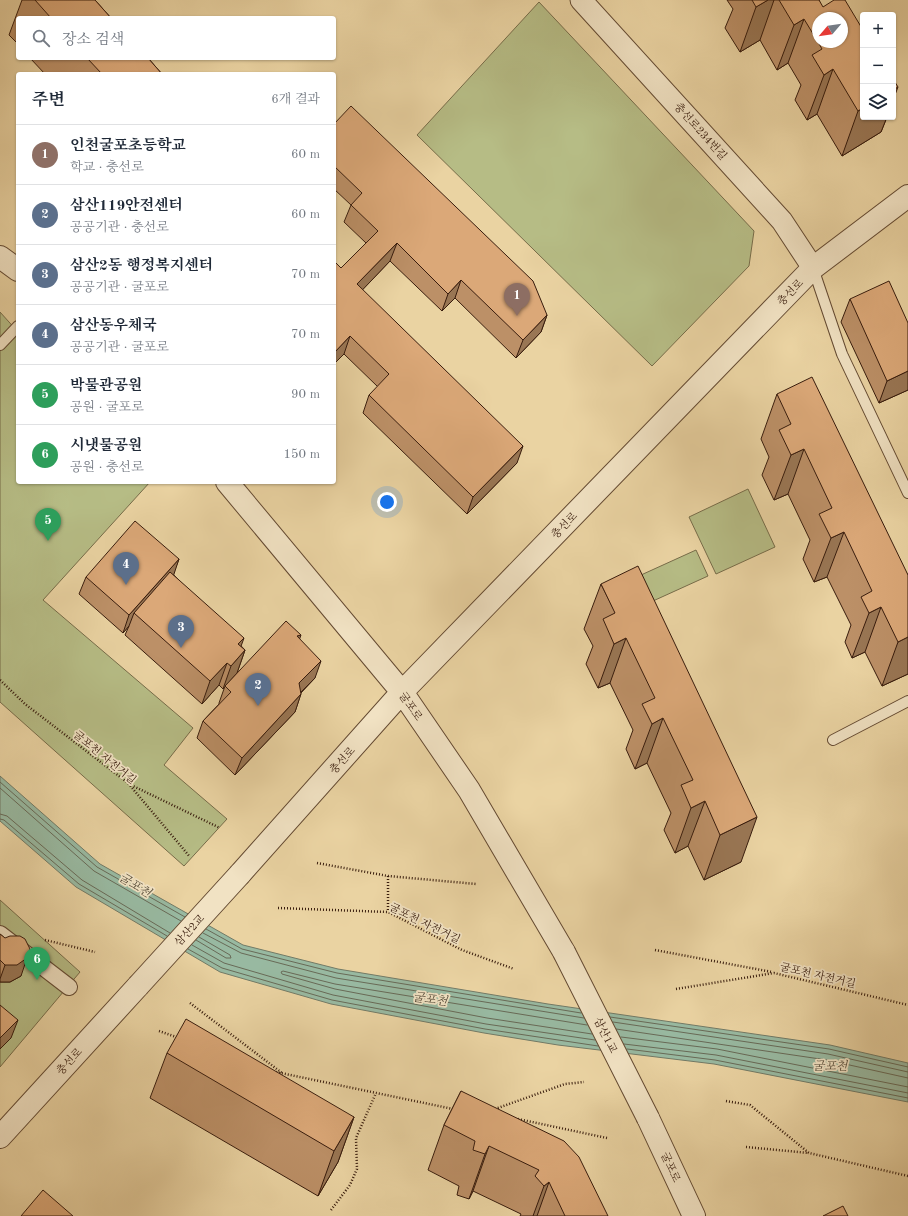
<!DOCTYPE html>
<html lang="ko">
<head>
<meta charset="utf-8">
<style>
	body { margin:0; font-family:"Old Standard TT","Noto Serif KR",serif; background:#f6f6f7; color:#1f2937 }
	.controls { position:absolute; right:12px; top:12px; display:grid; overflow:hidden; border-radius:4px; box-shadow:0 1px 3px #0004 }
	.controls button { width:36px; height:36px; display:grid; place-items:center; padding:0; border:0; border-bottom:1px solid #e0e1e3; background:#fff; color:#1f2937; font:20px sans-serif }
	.compass { position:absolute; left:812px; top:12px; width:36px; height:36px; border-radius:50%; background:#fff; box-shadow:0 1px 3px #0004; rotate:241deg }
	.you { position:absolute; left:387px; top:502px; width:14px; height:14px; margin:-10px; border:3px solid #fff; border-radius:50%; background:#1a73e8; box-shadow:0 0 0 6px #1a73e833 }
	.badge { display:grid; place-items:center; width:26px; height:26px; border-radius:50%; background:#8f2418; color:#fff; font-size:13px; font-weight:700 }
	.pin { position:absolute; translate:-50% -33px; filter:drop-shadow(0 1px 2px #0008) }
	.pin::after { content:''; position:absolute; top:21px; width:14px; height:12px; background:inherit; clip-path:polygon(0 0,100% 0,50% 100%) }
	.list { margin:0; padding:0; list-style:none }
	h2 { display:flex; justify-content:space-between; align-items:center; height:52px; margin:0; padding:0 16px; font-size:17px }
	h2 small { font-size:13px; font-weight:400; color:#747a83 }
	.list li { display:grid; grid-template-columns:26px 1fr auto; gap:12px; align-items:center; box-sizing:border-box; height:60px; padding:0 16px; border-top:1px solid #e0e1e3 }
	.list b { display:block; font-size:15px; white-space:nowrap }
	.list p { margin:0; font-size:13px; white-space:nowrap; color:#747a83 }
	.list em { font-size:13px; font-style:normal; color:#747a83 }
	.icon { flex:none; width:22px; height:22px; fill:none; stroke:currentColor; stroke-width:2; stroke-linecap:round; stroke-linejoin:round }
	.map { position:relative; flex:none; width:908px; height:1216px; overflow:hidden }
	.search { position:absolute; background:#fff; box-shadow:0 1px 3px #0004; left:16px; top:16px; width:320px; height:44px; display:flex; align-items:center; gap:10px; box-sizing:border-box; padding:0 14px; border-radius:4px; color:#747a83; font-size:15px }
	.panel { position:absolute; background:#fff; box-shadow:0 1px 3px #0004; left:16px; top:72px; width:320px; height:412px; border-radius:4px }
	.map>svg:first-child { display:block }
</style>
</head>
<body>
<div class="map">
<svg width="908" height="1216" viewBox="0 0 908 1216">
	<rect width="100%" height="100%" fill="#ead3a2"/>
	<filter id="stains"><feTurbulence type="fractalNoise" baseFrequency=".005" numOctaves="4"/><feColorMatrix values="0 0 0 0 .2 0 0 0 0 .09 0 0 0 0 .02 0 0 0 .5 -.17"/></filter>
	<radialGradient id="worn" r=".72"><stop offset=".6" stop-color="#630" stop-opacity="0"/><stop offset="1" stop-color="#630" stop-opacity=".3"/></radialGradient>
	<path fill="#b6bc85" stroke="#776c49" d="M539 2 754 231 749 266 652 366 417 135Z
		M0 312 18 332V482H150L43 600 193 728 164 765 227 819 184 866 0 702Z
		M748 489 775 547 716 574 689 517Z
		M696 550 708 576 653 601 641 575Z
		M0 900 80 972 0 1067Z"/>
	<path fill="#98b9a1" stroke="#727a66" d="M0 776 100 864 243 945 338 969 548 1004 830 1045 908 1063V1102L714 1064 558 1045 484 1033 331 1004 220 972 76 887 0 821Z"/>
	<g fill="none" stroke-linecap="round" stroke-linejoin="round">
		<path stroke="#686a57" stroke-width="1" d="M0 782 97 867 185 917
			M0 788 94 871 181 921
			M0 814 7 816 82 880 170 933
			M0 819 4 820 79 884 167 936
			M206 929 242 949 337 973 581 1013
			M203 933 241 953 336 978 584 1018
			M196 940 226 958H231L230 955 199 937
			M192 945 224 963 333 995 486 1024 595 1040
			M188 949 222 968 332 1000 485 1029 598 1046
			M610 1017 829 1049 908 1067
			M613 1022 828 1054 908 1072
			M587 1025 335 984 283 971 281 972 282 974 335 989 487 1018 592 1034
			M616 1029 827 1060 908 1078
			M621 1037 717 1049 908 1087
			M624 1044 716 1055 908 1093
			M627 1049 715 1060 908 1098"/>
		<defs>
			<path id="service" d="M813 268 842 354 908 493
				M0 345 18 326
				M833 740 908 701"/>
			<path id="pedestrian" d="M0 934 69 987"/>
			<path id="minor" d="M581 0 782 221 813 268"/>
			<path id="tertiary" d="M0 257 18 270
				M227 482 402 692 469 790 564 952
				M240 874 402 692 813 268 908 196
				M648 1118 694 1216
				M0 1137 138 986"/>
		</defs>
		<use href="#service" stroke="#644a32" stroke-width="12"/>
		<use href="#pedestrian" stroke="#644a32" stroke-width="18"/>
		<use href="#minor" stroke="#644a32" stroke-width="23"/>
		<use href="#tertiary" stroke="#644a32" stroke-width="24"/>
		<path stroke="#381c0d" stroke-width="2.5" stroke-dasharray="1 2" stroke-linecap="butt" d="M0 680 25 704 128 783 190 857
			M131 785 220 828
			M317 863 388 876 476 884
			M388 876V912
			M278 908 388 912 462 950 514 969
			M45 940 95 952
			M655 950 772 972
			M676 989 774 973 908 1005
			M190 1003 282 1073
			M159 1031 179 1038
			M276 1072 453 1109
			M726 1101 750 1105 809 1153 908 1176
			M495 1109 565 1084 584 1082
			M518 1119 607 1138
			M746 1147 809 1153
			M331 1210 350 1185 357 1169 356 1138 376 1093"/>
		<use href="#service" stroke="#f1e2c3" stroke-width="10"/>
		<use href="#pedestrian" stroke="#f1e2c3" stroke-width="16"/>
		<use href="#minor" stroke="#f1e2c3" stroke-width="21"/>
		<use href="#tertiary" stroke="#f1e2c3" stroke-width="22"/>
		<defs>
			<path id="tertiary-bridge" d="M564 952 648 1118
				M138 986 240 874"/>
		</defs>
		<use href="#tertiary-bridge" stroke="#644a32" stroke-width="24" stroke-linecap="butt"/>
		<use href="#tertiary-bridge" stroke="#f1e2c3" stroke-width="22"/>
	</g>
	<path fill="#bc9067" stroke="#381c0d" d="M22 0H95L111 18H18V44L9 35Z
		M727 0H819L863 117H887L881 132 842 156 817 114 807 120 795 100 801 85 788 63 777 70 760 40 740 52 725 28 733 9Z
		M30 58H148L162 74H45Z
		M334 124 547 315 541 332 516 358 455 298 442 311 390 261 362 290 517 463 467 514 363 413 369 395 378 387 344 354 334 364V261L341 268 366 243 344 222 351 205 334 189Z
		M850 299 908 390 879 403 841 322Z
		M777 394 908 575V674L882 686 865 652 852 658 845 642 851 625 827 577 814 582 803 559 810 540 788 494 774 500 762 475 769 457 761 439Z
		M179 559 173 574 245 650 237 673 228 683 299 639 315 678 301 693 295 712 235 775 197 738 203 721 219 704V703L225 686 223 689 219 685 202 704 125 635 129 626 123 633 79 594 86 577Z
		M601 584 741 862 704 880 688 846 675 853 664 830 671 813 647 763 635 769 626 749 633 730 610 683 598 688 586 664 593 646 584 629Z
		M0 934 5 938 21 976 10 982H0Z
		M167 1053 354 1117 338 1162 318 1196 150 1098Z
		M461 1091 608 1216H520L521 1214 473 1191 469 1199 457 1195 459 1186 428 1170 444 1125Z"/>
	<path fill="#997654" stroke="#381c0d" d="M768 0H774L760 40 740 52 756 7Z
		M804 19 788 63 777 70 794 25Z
		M833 69 817 114 807 120 824 75Z
		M898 87 893 100V90Z
		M863 108V117H887L881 132 842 156 858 111Z
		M397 243 390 261 351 302 357 284Z
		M461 280 455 298 442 311 448 294Z
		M547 315 541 332 516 358 523 340Z
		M350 336 344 354 334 364V353Z
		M908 371V390L879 403 887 381Z
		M523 446 517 463 467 514 473 497Z
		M804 449 788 494 774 500 791 455Z
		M844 532 827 577 814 582 831 538Z
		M179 559 173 577 134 613 129 626 123 633 129 615Z
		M881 607 865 652 852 658 869 613Z
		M301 635 295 652 297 636Z
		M908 637V674L882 686 898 642Z
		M244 638 236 660 230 666 238 644Z
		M626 638 610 683 598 688 614 644Z
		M245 650 237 673 223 689 231 666Z
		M321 661 315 678 293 700 299 683Z
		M227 663 219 685 202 704 210 681Z
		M301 694 295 712 235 775 242 758Z
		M663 718 647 763 635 769 652 724Z
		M705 801 688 846 675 853 691 808Z
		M757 817 741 862 704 880 720 835Z
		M27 958 21 976 10 982H0V979L5 965Z
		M18 1020 11 1038 0 1049V1038Z
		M354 1117 338 1162 318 1196 334 1151Z
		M489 1146 473 1191 469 1199 485 1154Z
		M549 1182 537 1216H533L544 1186Z"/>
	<path fill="#dba878" stroke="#381c0d" d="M35 0H95L111 18H51Z
		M752 0H768L756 7Z
		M779 0H819L823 7 834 0H845L863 30V108L858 111 833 69 824 75 812 55 822 49 818 42H842V18H818V42L804 19 794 25Z
		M87 58H148L162 74H102Z
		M893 79 898 87 893 90Z
		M351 106 533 281 547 315 523 340 461 280 448 294 397 243 357 284 523 446 473 497 369 395 389 374 350 336 334 353V261L341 268 378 231 351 205 362 193 334 166V124Z
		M889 281 908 323V371L887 381 850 299Z
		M812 377 908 575V637L898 642 881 607 869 613 861 597 872 591 844 532 831 538 819 514 832 508 804 449 791 455 779 430 791 424 777 394Z
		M135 521 179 559 129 615 86 577Z
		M638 566 757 817 720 835 705 801 691 808 681 785 693 780 663 718 652 724 642 704 655 698 626 638 614 644 603 619 615 613 601 584Z
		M170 572 244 638 238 644 245 650 231 666 227 663 210 681 134 613Z
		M286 621 301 635 297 636 321 661 299 683 301 694 242 758 203 721 231 692 225 686Z
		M0 934 5 938 10 936H20L25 939 30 949 27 958 17 965H5L0 960Z
		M0 1005 18 1020 0 1038Z
		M186 1019 354 1117 334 1151 167 1053Z
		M461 1091 564 1141 579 1157 608 1216H565L549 1182 544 1186 535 1176 539 1170 489 1146 485 1154 473 1150 475 1141 444 1125Z
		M43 1190 73 1216H21Z
		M843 1206 848 1216H823Z"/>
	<g text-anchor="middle" stroke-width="3.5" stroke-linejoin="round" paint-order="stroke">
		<g font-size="11" fill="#381c0d" stroke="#f1e2c3">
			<text transform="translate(701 131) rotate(48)" y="4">충선로234번길</text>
			<text transform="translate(790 292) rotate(-46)" y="4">충선로</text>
			<text transform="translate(564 525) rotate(-46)" y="4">충선로</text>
			<text transform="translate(411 706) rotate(55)" y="4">굴포로</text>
			<text transform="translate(105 757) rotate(39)" y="4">굴포천 자전거길</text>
			<text transform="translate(342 760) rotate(-48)" y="4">충선로</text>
			<text transform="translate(425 923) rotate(26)" y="4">굴포천 자전거길</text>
			<text transform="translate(189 930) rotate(-47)" y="4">삼산2교</text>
			<text transform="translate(818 975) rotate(13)" y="4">굴포천 자전거길</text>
			<text transform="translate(606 1035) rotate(63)" y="4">삼산1교</text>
			<text transform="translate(69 1061) rotate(-47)" y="4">충선로</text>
			<text transform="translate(671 1167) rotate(65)" y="4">굴포로</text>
		</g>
		<g font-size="12" font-style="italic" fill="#554b39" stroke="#f1e2c3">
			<text transform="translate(135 885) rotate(31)" y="4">굴포천</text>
			<text transform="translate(430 999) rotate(8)" y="4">굴포천</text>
			<text x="830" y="1070">굴포천</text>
		</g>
	</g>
	<rect width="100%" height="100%" filter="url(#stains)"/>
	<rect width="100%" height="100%" fill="url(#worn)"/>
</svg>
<div class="controls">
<button>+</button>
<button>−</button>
<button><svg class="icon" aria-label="layers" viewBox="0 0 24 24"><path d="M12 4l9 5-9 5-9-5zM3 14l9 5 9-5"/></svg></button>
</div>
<svg class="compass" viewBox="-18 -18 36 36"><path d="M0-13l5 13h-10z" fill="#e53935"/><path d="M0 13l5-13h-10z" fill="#747a83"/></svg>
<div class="you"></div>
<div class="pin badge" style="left:517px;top:316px;background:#8d6e63">1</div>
<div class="pin badge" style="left:258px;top:706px;background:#5c6f8a">2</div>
<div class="pin badge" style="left:181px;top:648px;background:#5c6f8a">3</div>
<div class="pin badge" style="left:126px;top:585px;background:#5c6f8a">4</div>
<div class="pin badge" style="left:48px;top:541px;background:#2e9e5b">5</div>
<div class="pin badge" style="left:37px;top:980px;background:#2e9e5b">6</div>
<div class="search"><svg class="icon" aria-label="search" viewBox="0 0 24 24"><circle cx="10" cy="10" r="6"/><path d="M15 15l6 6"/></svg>장소 검색</div>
<section class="panel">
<h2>주변<small>6개 결과</small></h2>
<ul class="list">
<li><span class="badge" style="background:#8d6e63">1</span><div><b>인천굴포초등학교</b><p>학교 · 충선로</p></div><em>60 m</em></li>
<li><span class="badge" style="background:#5c6f8a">2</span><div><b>삼산119안전센터</b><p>공공기관 · 충선로</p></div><em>60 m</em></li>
<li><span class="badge" style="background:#5c6f8a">3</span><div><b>삼산2동 행정복지센터</b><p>공공기관 · 굴포로</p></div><em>70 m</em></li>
<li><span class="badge" style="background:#5c6f8a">4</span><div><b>삼산동우체국</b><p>공공기관 · 굴포로</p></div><em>70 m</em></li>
<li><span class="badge" style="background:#2e9e5b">5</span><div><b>박물관공원</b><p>공원 · 굴포로</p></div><em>90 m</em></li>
<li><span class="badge" style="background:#2e9e5b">6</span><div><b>시냇물공원</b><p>공원 · 충선로</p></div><em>150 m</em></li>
</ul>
</section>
</div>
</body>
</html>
